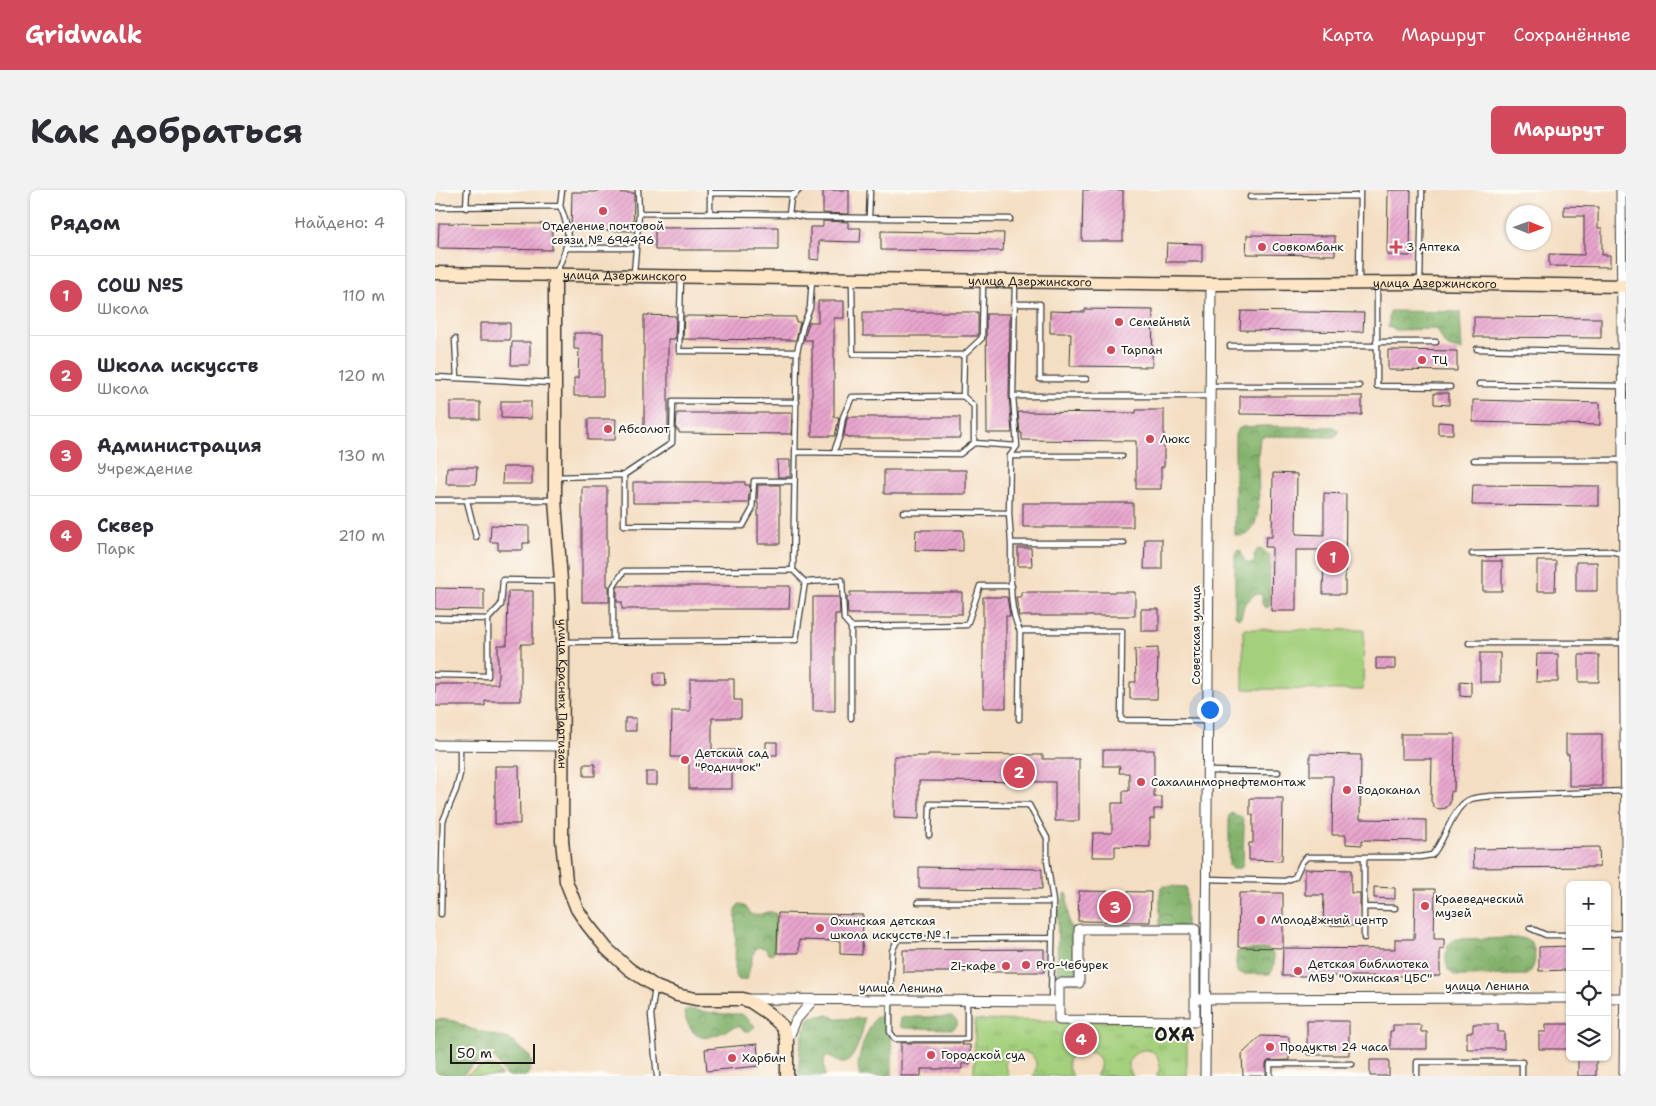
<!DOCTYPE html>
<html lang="ru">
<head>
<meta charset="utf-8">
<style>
	body { margin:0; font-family:"Shantell Sans",sans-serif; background:#f2f2f3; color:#2b2b33 }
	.controls { position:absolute; right:15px; bottom:15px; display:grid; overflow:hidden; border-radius:8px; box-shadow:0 1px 4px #0004 }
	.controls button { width:45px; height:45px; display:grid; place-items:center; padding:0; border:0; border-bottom:1px solid #e1e1e2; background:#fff; color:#2b2b33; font:25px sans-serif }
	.compass { position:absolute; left:1071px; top:15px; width:45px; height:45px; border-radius:50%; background:#fff; box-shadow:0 1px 4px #0004; rotate:91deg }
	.scale { position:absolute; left:15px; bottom:12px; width:85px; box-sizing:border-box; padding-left:5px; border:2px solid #1c1c1c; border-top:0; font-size:14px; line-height:18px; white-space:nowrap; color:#1c1c1c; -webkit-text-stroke:4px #fdfcf7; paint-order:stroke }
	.you { position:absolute; left:774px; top:519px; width:18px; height:18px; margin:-12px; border:4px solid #fff; border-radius:50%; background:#1a73e8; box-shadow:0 0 0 8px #1a73e833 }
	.badge { display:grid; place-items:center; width:32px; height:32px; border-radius:50%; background:#d1495b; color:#fff; font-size:16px; font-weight:700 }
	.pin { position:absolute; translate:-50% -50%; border:2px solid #fff; box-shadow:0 1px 5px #0006 }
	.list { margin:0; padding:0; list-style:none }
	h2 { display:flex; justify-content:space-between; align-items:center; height:65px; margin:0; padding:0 20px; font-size:21px }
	h2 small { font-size:16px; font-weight:400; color:#7c7c81 }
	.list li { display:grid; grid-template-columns:32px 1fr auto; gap:15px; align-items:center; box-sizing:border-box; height:80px; padding:0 20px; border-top:1px solid #e1e1e2 }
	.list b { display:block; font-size:19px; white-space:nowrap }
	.list p { margin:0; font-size:16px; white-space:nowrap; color:#7c7c81 }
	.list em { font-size:16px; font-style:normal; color:#7c7c81 }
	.icon { flex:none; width:28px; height:28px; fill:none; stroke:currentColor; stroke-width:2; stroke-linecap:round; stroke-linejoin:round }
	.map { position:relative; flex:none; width:1191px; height:886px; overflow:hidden; border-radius:8px }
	header { display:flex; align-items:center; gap:30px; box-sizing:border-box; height:70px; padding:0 25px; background:#d1495b; color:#fff }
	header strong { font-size:24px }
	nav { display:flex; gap:28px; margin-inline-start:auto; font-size:18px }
	.intro { display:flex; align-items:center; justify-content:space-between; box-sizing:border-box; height:120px; padding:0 30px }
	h1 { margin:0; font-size:35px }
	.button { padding:12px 22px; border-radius:8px; background:#d1495b; color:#fff; font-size:18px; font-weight:700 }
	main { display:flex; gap:30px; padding:0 30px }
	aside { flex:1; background:#fff; border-radius:8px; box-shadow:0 1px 4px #0004 }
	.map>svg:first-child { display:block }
</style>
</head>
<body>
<header>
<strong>Gridwalk</strong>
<nav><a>Карта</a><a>Маршрут</a><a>Сохранённые</a></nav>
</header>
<div class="intro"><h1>Как добраться</h1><a class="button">Маршрут</a></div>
<main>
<aside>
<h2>Рядом<small>Найдено: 4</small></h2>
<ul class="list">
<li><span class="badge">1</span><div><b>СОШ №5</b><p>Школа</p></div><em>110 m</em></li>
<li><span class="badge">2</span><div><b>Школа искусств</b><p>Школа</p></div><em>120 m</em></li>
<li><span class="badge">3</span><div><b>Администрация</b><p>Учреждение</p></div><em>130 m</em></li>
<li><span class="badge">4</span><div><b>Сквер</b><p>Парк</p></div><em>210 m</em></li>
</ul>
</aside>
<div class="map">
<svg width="1191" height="886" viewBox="0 0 1191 886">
	<defs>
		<pattern id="forest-crowns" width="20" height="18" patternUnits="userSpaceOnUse" patternTransform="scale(1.25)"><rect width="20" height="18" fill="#83b26c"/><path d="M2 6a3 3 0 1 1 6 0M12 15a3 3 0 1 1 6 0" fill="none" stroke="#6a9058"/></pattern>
		<pattern id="wetland-marsh" width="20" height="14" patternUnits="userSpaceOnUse" patternTransform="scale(1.25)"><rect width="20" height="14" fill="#a4d07d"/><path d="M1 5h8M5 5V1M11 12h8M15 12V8" fill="none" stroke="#8db26b"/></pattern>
		<pattern id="park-tufts" width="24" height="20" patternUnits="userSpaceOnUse" patternTransform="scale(1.25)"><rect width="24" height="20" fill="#a4d07d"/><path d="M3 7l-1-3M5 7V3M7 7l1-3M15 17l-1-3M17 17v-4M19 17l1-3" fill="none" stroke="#8db26b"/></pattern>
		<pattern id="building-hatch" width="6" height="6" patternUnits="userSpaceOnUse" patternTransform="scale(1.25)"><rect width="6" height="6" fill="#e8a5cd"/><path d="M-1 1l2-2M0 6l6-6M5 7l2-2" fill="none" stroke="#c68daf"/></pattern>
	</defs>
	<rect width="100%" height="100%" fill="#fdfcf7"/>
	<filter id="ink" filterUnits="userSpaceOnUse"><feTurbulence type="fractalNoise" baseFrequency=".02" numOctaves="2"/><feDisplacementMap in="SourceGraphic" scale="10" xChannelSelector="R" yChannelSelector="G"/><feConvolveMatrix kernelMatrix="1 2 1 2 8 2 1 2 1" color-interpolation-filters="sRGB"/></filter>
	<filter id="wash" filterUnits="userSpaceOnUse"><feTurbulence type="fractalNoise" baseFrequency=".0096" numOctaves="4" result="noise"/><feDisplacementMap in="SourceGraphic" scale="20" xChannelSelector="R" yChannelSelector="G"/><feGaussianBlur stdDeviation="1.12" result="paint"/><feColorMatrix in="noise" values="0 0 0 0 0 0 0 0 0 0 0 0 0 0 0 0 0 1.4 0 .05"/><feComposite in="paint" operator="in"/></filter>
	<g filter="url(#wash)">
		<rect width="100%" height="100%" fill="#f4dec2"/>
		<path fill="url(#forest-crowns)" stroke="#506744" d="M955 121 1025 122 1027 161C1023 159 1017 159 1014 157 1006 153 1006 144 1002 139L961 140 953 137Z
			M826 236 898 237 903 240V244L899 247 830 246 825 248C824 256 823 264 823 272 822 288 832 354 800 345V245L802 240 807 237Z
			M823 359 828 360 835 366 834 417H830L827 414V405L825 404H820L809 415 806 427 803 428 800 425V363L805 360 810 372 816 374 820 371 819 365Z
			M796 623 807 627 809 635 808 674 806 678 797 679 794 676V625Z
			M729 696 751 697V739H725V703L726 698Z
			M632 703 634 735 635 737 644 739V793L622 791 623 724 630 704Z
			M305 714 311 717 317 725C326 727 332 718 341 724V727L339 762 337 764H334L330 758 322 757 318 764 312 790H304L300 785 301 718 303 715Z
			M1086 748 1095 751C1102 760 1102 779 1091 785L1023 786 1019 785 1013 780C1010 769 1009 753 1021 749Z
			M833 759 836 761C841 767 840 778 835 784H809L802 782 801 772 802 762 808 760Z
			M253 819 284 824H307L320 836 315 841H310L303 836C284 841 267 859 254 836 252 831 249 827 249 821Z
			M392 825 406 829 429 828C430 838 420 870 410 873 402 874 398 867 391 866L389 869 390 886H364C364 865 364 845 376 827Z
			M447 826 450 827 457 857V886H425C418 872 433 839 441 827Z
			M470 827H518L522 831V835L518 839 470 838 466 837 465 835 466 828Z
			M4 829 19 831 36 839 74 849 95 867 97 873 94 882 91 886H71L60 868 38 875 26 886H0V830Z"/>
		<path fill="url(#wetland-marsh)" stroke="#60764c" d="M54 875 61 877 66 886H29L43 878Z"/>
		<path fill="url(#park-tufts)" stroke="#60764c" d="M540 830 752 832V886H721C724 881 726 877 724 871 718 848 682 864 698 886H661C683 852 614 855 638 886H598C615 853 555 855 574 886H539Z"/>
		<path fill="#a4d07d" stroke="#60764c" d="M808 439 929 440 928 500 808 499Z"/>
		<g id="blocks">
			<path fill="url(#building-hatch)" d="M162 0H186V3H199L198 41 136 40 137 2H162Z
				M388 0H414V24L388 23Z
				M648 0H688V51H647Z
				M953 0H976L975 66 952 65Z
				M1129 16 1163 17V38H1167V65H1175V77L1114 76V64L1149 65V26H1129Z
				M388 31 413 32V38H426L425 52 384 51V70L375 69V37H388Z
				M4 33 117 34V60L3 58Z
				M343 37V60H220V38Z
				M446 41 569 43 568 61 446 60Z
				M812 45 900 46V65L811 64Z
				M732 53 767 54V72H731Z
				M383 111H409V128H399V227H404L400 246H377V150H369L374 132H383Z
				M650 119 718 120 717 177 635 176 636 143H615V121L650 122Z
				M806 121 929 123 928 142 805 140Z
				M428 122H543V146H428Z
				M551 124H575L574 206 577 243H552Z
				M209 125 241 126 240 149H233V240H209Z
				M249 126 361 127V132H365L361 150 248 149Z
				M1039 127 1166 128V148L1039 147Z
				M45 133H75V150H45Z
				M139 143H168V206H139V188H143L144 159H139Z
				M77 152H95V175H76Z
				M953 160 1022 161V181L953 180Z
				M999 203H1014V215L999 214Z
				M805 206H927V225L805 224Z
				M1038 210 1165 213V235L1038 232Z
				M66 211H96V229L66 228Z
				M15 212H45V229H15Z
				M701 220H729V277H726V299H701V251L587 250V243H585L583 222 701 223Z
				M242 223H357L356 244 244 243V240H241Z
				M412 227H525V248H413V246H409Z
				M153 229H181L180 250H153Z
				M1003 232 1018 233V244H1003Z
				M342 270H355V287H343Z
				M12 277H42L41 294H11Z
				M68 277H97V294H67Z
				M449 280H531V304H449Z
				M838 283 862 284 861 344 889 345V303L911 304 910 404H888L889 360H861V421H836L837 357H830L831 347H837Z
				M198 292H310V295H315L313 313H198Z
				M323 295H345V354H323V313H322Z
				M1038 295 1164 296V316L1037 315Z
				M147 297H172V396H174V412H147Z
				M588 313H698V337H588Z
				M56 335 94 336V353H88V360H63V352H55Z
				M481 340H528V361L480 360Z
				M710 349H727V379H709Z
				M583 358H596L597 376H583Z
				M1048 371H1067V401H1048Z
				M1102 371H1121L1120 401H1102Z
				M1141 372H1162V401H1141Z
				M184 396H355L354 419H187V412H182V398Z
				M0 398 49 399V420L0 419Z
				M73 401H98V454H86V511H50V516H0V494H63V455H72Z
				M415 402H527V424H413L412 407H415Z
				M586 402H700V426H584L581 407H586Z
				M378 407H404L405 424H400V521H378Z
				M548 407H572L575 426H571V518H548Z
				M706 419H724V441H706Z
				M723 458 722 509H695V492H701L700 459Z
				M1045 463H1065V492H1045Z
				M1102 464H1123V492H1101Z
				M1144 465H1164V492H1144Z
				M941 468H960V479H941Z
				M219 483H230L231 496H219Z
				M255 489H299V510H306V528H277V560H305V577H297V599H254V567H236L237 521H255Z
				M1025 491 1036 492V507L1025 506Z
				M190 528H201V541H190Z
				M966 544H1020L1019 601H1016L1015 613 1011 618 1005 619 1000 618 996 611 997 569H966Z
				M1131 544H1167V596H1134V564H1131Z
				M331 552H342V565H331Z
				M668 560H719V607H727V619H719V629H715V657L680 656V667H657L658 643H677V613H688V601H694V583H684L685 576H668Z
				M493 564 608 565V569H644V631H620V592L484 591V629L459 628V566H493Z
				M875 564 926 565 925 629 991 630V651L927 650V655L911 654V645H897L898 586H875Z
				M149 574H160V586H149Z
				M60 576H84L85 634H60Z
				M211 582H222V595H211Z
				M815 608H848L847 671 814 670V653H818V625H815Z
				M1164 657 1165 677 1039 678 1038 659Z
				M484 677 607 679V699L484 698Z
				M870 679 916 680V703H925V736L888 735 889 705H870Z
				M939 697 960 698V709L939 708Z
				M980 699H1000L999 749H1009V759H1005V786H847L848 758 960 759V749H979Z
				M644 701 716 702 715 732 643 731Z
				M804 703H848V758L803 757Z
				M343 723 428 725 427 765 405 764V751L364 750V763H342Z
				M1135 756V780L1104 781V757Z
				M609 759V782H468V760Z
				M872 831H914V865H872Z
				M1038 834H1063V842H1069V859H1032V842H1038Z
				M1111 834H1135V859H1104V842H1111Z
				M958 835H986V842H992V859H955V841H958Z
				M826 846 854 847V870L833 871 831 874V886H808L807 864Z
				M466 853H527V855H535V874H527V879H486V886H466Z
				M322 854 324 876 272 881 270 859Z
				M1143 867H1161V886H1143Z
				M935 870H954V886H935Z"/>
		</g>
	</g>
	<g filter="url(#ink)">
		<use href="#blocks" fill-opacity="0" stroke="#3c3935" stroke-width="1"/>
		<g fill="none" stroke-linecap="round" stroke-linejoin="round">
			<defs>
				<path id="lane" d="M435 0 434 28 575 29
					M275 3 359 4
					M815 7 925 6
					M0 17 125 16 127 0
					M31 18 32 0
					M204 23 354 24 356 8 364 0
					M275 23V0
					M354 24 370 27 434 28
					M132 58H200
					M121 83C133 56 138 45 125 16
					M199 83 204 23 203 0
					M246 87 244 161 362 162
					M417 91 418 164 529 165 547 148 548 93
					M924 91 925 0
					M985 91 987 0
					M580 92 578 206 582 256
					M942 95V196L1015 197
					M579 114H605V189H651
					M20 149 22 188
					M941 152H1001
					M795 156H942
					M1042 159 1187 162
					M0 187 118 193
					M1044 194 1187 196
					M776 196H924
					M528 206 539 216V253L582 256 575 266
					M578 206H774
					M361 262 525 264 539 253
					M399 262 405 245 408 227 417 207 528 206 529 165
					M687 266H575L574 323 576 353H689
					M1039 270H1188
					M189 285 237 253 238 211 362 212
					M122 287 189 285V335L308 336 317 320 319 291H359
					M0 310H119
					M32 311 41 347
					M468 322 574 323
					M576 353C577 381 572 416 585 441
					M1037 364 1175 361 1189 364
					M358 380 362 162 368 136 375 118 377 89
					M370 392 407 390 409 429 416 437
					M0 428 53 429V486L0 485
					M53 429 66 415 68 390 125 391
					M129 452 361 450 370 392 358 380 189 381 178 397V451
					M1034 453H1189
					M416 528V437L532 435 545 396H577
					M584 529 585 441H687L686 530 773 531
					M773 581 843 582
					M494 645 495 614 594 615 612 648V670L618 712 616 811
					M929 667H985L997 665C1010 651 1018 615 1036 609 1042 607 1050 607 1056 606L1191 601
					M772 689 850 691 860 687 867 672 872 667H929V748
					M483 712H618
					M929 717 960 718
					M6 724 8 631 21 600 25 584V555
					M1095 738 1111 745H1135
					M1172 744 1191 743
					M220 798 216 825 222 886
					M532 811V849H460L455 842V811L457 761 463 749 617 748
					M835 886V874H917
					M982 886V872H1087V886"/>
				<path id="street" d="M1186 0 1191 656
					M0 555 128 556
					M644 739H760V831L624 830V793H644Z
					M1172 808H1191
					M312 809 624 811
					M765 809 1135 808
					M352 852 361 830 378 810
					M770 886 776 94
					M1189 886 1191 659"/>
				<g id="secondary">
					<path id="s1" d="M0 83 776 94 985 93 1191 96"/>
					<path id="s2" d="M120 85V310L126 391 128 452 127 650 131 691 142 719 152 734 172 759 194 779 221 797 242 805 261 809H308L316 812 334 824 347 836 350 843 352 852V886"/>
				</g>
			</defs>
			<use href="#lane" stroke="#3c3935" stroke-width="7"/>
			<use href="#street" stroke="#3c3935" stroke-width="11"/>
			<use href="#secondary" stroke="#3c3935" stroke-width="15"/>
			<use href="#lane" stroke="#fff" stroke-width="4.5"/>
			<use href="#street" stroke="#fff" stroke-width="9"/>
			<use href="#secondary" stroke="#fde5c5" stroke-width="12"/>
		</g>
	</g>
	<g fill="#d1495b" stroke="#fdfcf7" stroke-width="2">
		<circle cx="168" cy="21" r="5"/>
		<circle cx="827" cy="57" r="5"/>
		<path d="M958.5 49.5h5v5h5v5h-5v5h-5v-5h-5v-5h5z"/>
		<circle cx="684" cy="132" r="5"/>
		<circle cx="676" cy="160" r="5"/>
		<circle cx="987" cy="170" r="5"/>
		<circle cx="173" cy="239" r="5"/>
		<circle cx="715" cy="249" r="5"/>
		<circle cx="250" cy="570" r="5"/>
		<circle cx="706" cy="592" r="5"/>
		<circle cx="912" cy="600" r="5"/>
		<circle cx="990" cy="716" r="5"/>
		<circle cx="826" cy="730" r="5"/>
		<circle cx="385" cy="738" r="5"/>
		<circle cx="591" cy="775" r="5"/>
		<circle cx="571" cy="776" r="5"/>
		<circle cx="863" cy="781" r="5"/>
		<circle cx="835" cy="857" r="5"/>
		<circle cx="496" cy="865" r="5"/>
		<circle cx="297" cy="868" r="5"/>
	</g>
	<g text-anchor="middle" stroke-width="4" stroke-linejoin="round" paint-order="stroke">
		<g font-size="12" fill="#1c1c1c" stroke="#fdfcf7" text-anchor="start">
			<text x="168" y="40" text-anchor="middle">Отделение почтовой<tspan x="168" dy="14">связи № 694496</tspan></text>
			<text x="837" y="61">Совкомбанк</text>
			<text x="971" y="61">3 Аптека</text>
			<text x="694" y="136">Семейный</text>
			<text x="686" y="164">Тарпан</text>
			<text x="997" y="174">ТЦ</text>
			<text x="183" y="243">Абсолют</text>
			<text x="725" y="253">Люкс</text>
			<text x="260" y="567">Детский сад<tspan x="260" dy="14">"Родничок"</tspan></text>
			<text x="716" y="596">Сахалинморнефтемонтаж</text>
			<text x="922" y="604">Водоканал</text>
			<text x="1000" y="713">Краеведческий<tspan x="1000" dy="14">музей</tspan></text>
			<text x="836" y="734">Молодёжный центр</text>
			<text x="395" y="735">Охинская детская<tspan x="395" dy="14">школа искусств № 1</tspan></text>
			<text x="873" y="778">Детская библиотека<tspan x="873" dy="14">МБУ "Охинская ЦБС"</tspan></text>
			<text x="601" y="779">Pro-Чебурек</text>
			<text x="561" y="780" text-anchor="end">Zi-кафе</text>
			<text x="845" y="861">Продукты 24 часа</text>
			<text x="506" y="869">Городской суд</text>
			<text x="307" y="872">Харбин</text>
		</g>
		<g font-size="12" fill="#1c1c1c" stroke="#fdfcf7">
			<text dy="4" stroke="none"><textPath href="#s1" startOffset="190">улица Дзержинского</textPath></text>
			<text dy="4" stroke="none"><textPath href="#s1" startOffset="595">улица Дзержинского</textPath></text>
			<text dy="4" stroke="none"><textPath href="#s1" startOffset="1000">улица Дзержинского</textPath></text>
			<text transform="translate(761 445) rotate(-90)" y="4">Советская улица</text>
			<text dy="4" stroke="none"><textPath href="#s2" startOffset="419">улица Красных Партизан</textPath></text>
			<text x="1052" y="800">улица Ленина</text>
			<text transform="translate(466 798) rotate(1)" y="4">улица Ленина</text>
		</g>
		<g font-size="18" font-weight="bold" letter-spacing="1" fill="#1c1c1c" stroke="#fdfcf7">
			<text x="740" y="851">ОХА</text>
		</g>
	</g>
</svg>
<div class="controls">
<button>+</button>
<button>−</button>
<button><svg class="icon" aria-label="locate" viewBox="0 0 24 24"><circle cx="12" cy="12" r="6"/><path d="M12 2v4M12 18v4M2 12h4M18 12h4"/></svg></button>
<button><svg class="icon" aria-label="layers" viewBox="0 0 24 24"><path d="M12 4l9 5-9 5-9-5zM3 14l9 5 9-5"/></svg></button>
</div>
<svg class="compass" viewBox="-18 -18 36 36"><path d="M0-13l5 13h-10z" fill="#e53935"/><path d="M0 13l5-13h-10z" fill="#7c7c81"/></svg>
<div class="scale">50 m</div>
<div class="you"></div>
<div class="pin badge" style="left:898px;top:367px">1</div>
<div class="pin badge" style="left:584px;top:582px">2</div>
<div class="pin badge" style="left:680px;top:717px">3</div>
<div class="pin badge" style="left:646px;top:849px">4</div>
</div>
</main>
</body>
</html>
